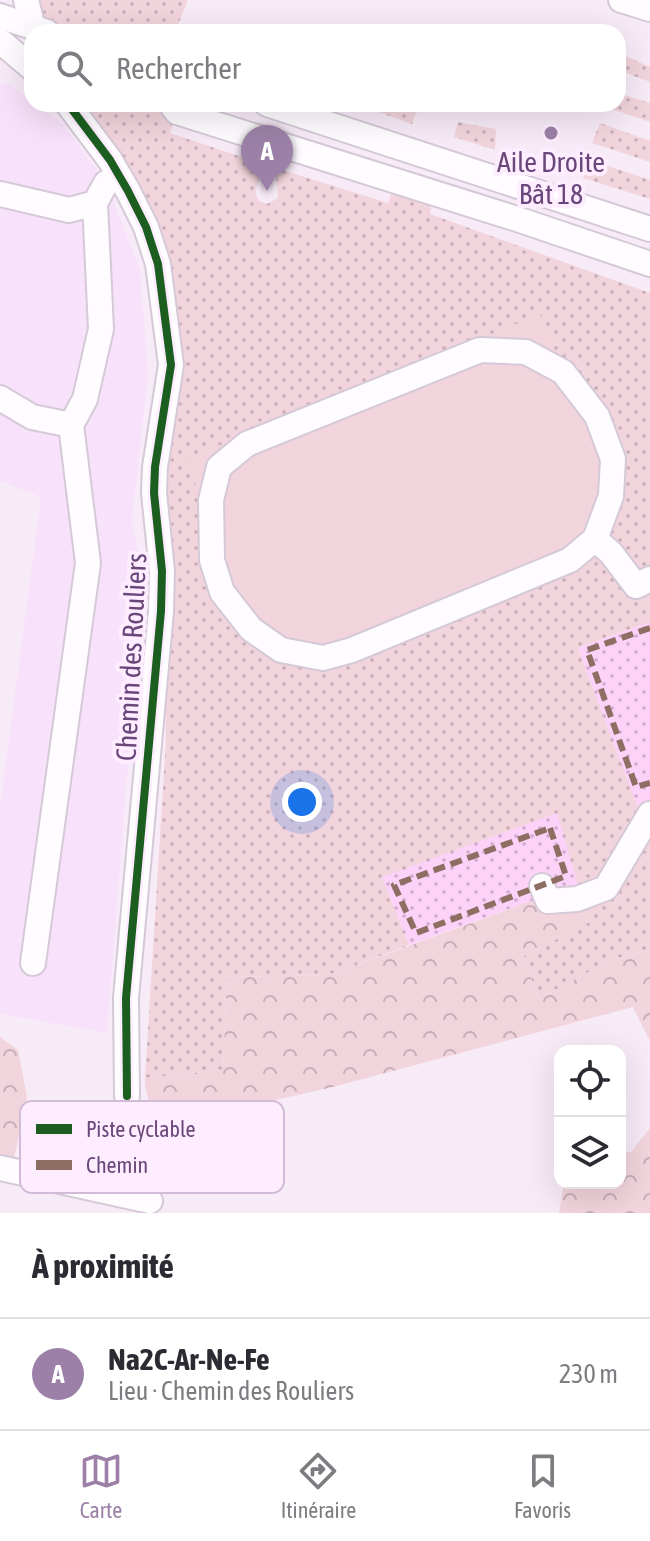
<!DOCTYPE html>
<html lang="fr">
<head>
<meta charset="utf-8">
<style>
	body { margin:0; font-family:"Asap Condensed",sans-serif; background:#f2f2f3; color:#2b2b33 }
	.controls { position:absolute; right:24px; bottom:24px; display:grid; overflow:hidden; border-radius:16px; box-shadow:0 8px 32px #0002 }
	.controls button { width:72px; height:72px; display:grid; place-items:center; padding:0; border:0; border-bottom:2px solid #e1e1e2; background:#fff; color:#2b2b33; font:40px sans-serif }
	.you { position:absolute; left:302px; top:802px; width:28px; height:28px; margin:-20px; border:6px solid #fff; border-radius:50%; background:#1a73e8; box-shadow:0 0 0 12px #1a73e833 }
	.badge { display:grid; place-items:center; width:52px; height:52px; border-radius:50%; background:#9c80a7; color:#fff; font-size:26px; font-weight:700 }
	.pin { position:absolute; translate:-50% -66px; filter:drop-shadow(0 2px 4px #0008) }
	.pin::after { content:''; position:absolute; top:42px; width:28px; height:24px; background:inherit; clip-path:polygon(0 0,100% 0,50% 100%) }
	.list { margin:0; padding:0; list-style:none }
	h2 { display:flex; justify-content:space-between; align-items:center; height:104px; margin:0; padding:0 32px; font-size:34px }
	h2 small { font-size:26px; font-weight:400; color:#7c7c81 }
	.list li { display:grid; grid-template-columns:52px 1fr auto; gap:24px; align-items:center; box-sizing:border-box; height:112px; padding:0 32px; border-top:2px solid #e1e1e2 }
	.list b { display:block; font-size:30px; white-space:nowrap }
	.list p { margin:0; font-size:26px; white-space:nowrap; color:#7c7c81 }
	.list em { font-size:26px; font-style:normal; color:#7c7c81 }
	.icon { flex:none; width:44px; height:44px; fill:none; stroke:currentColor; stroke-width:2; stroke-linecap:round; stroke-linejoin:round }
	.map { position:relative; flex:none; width:650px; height:1213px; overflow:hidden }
	.search { position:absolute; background:#fff; box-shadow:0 8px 32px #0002; left:24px; right:24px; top:24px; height:88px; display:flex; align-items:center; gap:20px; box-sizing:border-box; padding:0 28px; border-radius:24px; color:#7c7c81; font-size:30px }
	.sheet { height:216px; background:#fff }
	nav { display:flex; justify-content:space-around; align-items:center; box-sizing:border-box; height:112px; border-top:2px solid #e1e1e2; background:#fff; font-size:22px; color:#7c7c81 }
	nav a { display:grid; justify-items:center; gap:4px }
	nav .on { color:#9c80a7 }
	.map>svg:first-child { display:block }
</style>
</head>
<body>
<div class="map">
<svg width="650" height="1213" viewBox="0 0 650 1213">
	<defs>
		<pattern id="grass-dots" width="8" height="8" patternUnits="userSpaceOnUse" patternTransform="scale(2)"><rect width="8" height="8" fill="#f2d4dc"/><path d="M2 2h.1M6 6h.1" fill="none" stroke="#c8aeb7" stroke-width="1.8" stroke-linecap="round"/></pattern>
		<pattern id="forest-crowns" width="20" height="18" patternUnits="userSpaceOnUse" patternTransform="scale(2)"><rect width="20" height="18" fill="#f2d4dc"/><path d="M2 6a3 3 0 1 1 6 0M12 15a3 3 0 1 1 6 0" fill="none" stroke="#c8aeb7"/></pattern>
		<pattern id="sand-dots" width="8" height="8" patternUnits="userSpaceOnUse" patternTransform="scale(2)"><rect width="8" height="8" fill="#fcd2f9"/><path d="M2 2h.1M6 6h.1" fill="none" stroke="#d0accf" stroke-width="1.8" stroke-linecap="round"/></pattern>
	</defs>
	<rect width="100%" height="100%" fill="#f8ebf8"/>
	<path fill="#f8e1fa" d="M6 82 32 101V104H36L62 123 106 183 140 268 148 375 132 522 143 575 107 1033 0 1014V806L41 497 0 481V85Z"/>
	<path fill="url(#grass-dots)" d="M33 0H188L175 32H77L40 19Z
		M623 55 650 67V82L618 70Z
		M618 93 650 103V122L609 108 610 104H618Z
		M68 104H179L170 133 260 163 259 180 255 192 259 201 267 204 278 198C278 187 275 179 276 168L388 203 393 189 432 202 430 214 650 293V622L578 648 637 805 650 801V949L609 961 538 999 524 956 591 921 382 877 409 945 329 975 227 977 223 1070 145 1078 166 739 162 571 171 365 158 264Z
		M375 104H412L418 108 412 124 373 110Z
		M458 122 496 129 495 150 454 137Z
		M600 123 650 141V162L592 143Z
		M588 159 650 180V199L583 178Z"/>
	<path fill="url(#forest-crowns)" d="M578 884 575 895 592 921 524 956 538 999 609 961 650 949V1041L633 1007 333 1087 213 1114 169 1121C154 1111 144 1098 145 1078L223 1070 227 977 329 975Z
		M0 1037 18 1050 27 1097 14 1158 0 1154Z
		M650 1128V1213H559L564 1183H620V1152H631Z"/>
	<path fill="url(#sand-dots)" d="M650 622V801L637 806 578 648Z
		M557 813 578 884 409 945 382 877Z"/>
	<path fill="#f2d4dc" d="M540 314 554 349 580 376 610 422 597 547 298 665 209 588 200 553V497L186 459Z"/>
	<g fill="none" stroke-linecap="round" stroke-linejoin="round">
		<defs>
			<path id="minor" d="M26 0 33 28
				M621 0 650 9
				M0 16 47 32
				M0 41 32 68
				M68 104 110 160 128 191 146 227 158 264 171 365 155 467 154 493 162 571 161 611 126 998 127 1096
				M171 104 177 112 517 219 650 264
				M267 104 650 229
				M0 194 69 210 95 203 106 183 120 177
				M0 398 32 417 71 425
				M595 539 570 560 352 650 323 658 281 650 251 629 222 592 212 560 211 500 219 467 247 444 480 350 526 352 563 372 597 416 613 459 611 496 595 539 611 553 636 586 650 579
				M542 886 548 901 577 899 606 888 650 814
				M33 963 88 563 71 425 85 399 101 329 95 203
				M0 1168 150 1201"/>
		</defs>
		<use href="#minor" stroke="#d5c9d8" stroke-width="28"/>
		<use href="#minor" stroke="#fefcfe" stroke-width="24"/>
		<path stroke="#8d6e63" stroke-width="6" stroke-dasharray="12 6" stroke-linecap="butt" d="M650 628 587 650 636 787 650 783
			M550 828 566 876 416 933 394 885Z"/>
		<defs>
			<path id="cycleway" d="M68 104 110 160 128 191 146 227 158 264 171 365 155 467 154 493 162 571 161 611 126 998 127 1096"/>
		</defs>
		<use href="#cycleway" stroke="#feedff" stroke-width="13"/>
		<use href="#cycleway" stroke="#1b5e20" stroke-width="8"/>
	</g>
	<circle fill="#9c80a7" stroke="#feedff" stroke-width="3" cx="551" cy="133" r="8"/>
	<g text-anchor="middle" stroke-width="8" stroke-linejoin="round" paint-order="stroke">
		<g font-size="28" fill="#6a477b" stroke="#feedff">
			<text x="551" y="172">Aile Droite<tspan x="551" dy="32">Bât 18</tspan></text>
		</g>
		<g font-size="28" fill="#6a477b" stroke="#feedff">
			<text transform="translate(131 657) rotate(-87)" y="10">Chemin des Rouliers</text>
		</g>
	</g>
	<rect x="20" y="1101" width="264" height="92" rx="12" fill="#feedff" stroke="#d2bbd7" stroke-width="2"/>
	<rect x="36" y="1124" width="36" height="10" fill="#1b5e20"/>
	<rect x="36" y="1160" width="36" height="10" fill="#8d6e63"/>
	<g font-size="22" fill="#6a477b">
		<text x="86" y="1137">Piste cyclable</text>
		<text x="86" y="1173">Chemin</text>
	</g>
</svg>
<div class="controls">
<button><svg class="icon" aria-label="locate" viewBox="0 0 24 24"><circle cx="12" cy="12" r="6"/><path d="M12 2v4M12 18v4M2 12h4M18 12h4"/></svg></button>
<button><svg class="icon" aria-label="layers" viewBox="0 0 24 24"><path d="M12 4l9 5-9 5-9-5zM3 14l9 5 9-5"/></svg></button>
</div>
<div class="you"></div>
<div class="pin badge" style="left:267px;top:191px">A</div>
<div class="search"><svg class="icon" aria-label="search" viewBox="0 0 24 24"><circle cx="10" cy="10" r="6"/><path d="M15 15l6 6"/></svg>Rechercher</div>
</div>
<section class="sheet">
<h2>À proximité<small></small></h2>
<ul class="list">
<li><span class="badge">A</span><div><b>Na2C-Ar-Ne-Fe</b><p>Lieu · Chemin des Rouliers</p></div><em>230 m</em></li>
</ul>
</section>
<nav>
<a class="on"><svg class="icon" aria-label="map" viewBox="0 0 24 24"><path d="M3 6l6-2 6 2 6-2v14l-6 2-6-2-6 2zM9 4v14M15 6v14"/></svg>Carte</a>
<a><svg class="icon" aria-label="directions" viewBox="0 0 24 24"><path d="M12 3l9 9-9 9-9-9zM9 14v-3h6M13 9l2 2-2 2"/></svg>Itinéraire</a>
<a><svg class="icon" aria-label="saved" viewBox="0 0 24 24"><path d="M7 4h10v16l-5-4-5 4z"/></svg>Favoris</a>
</nav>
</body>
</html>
